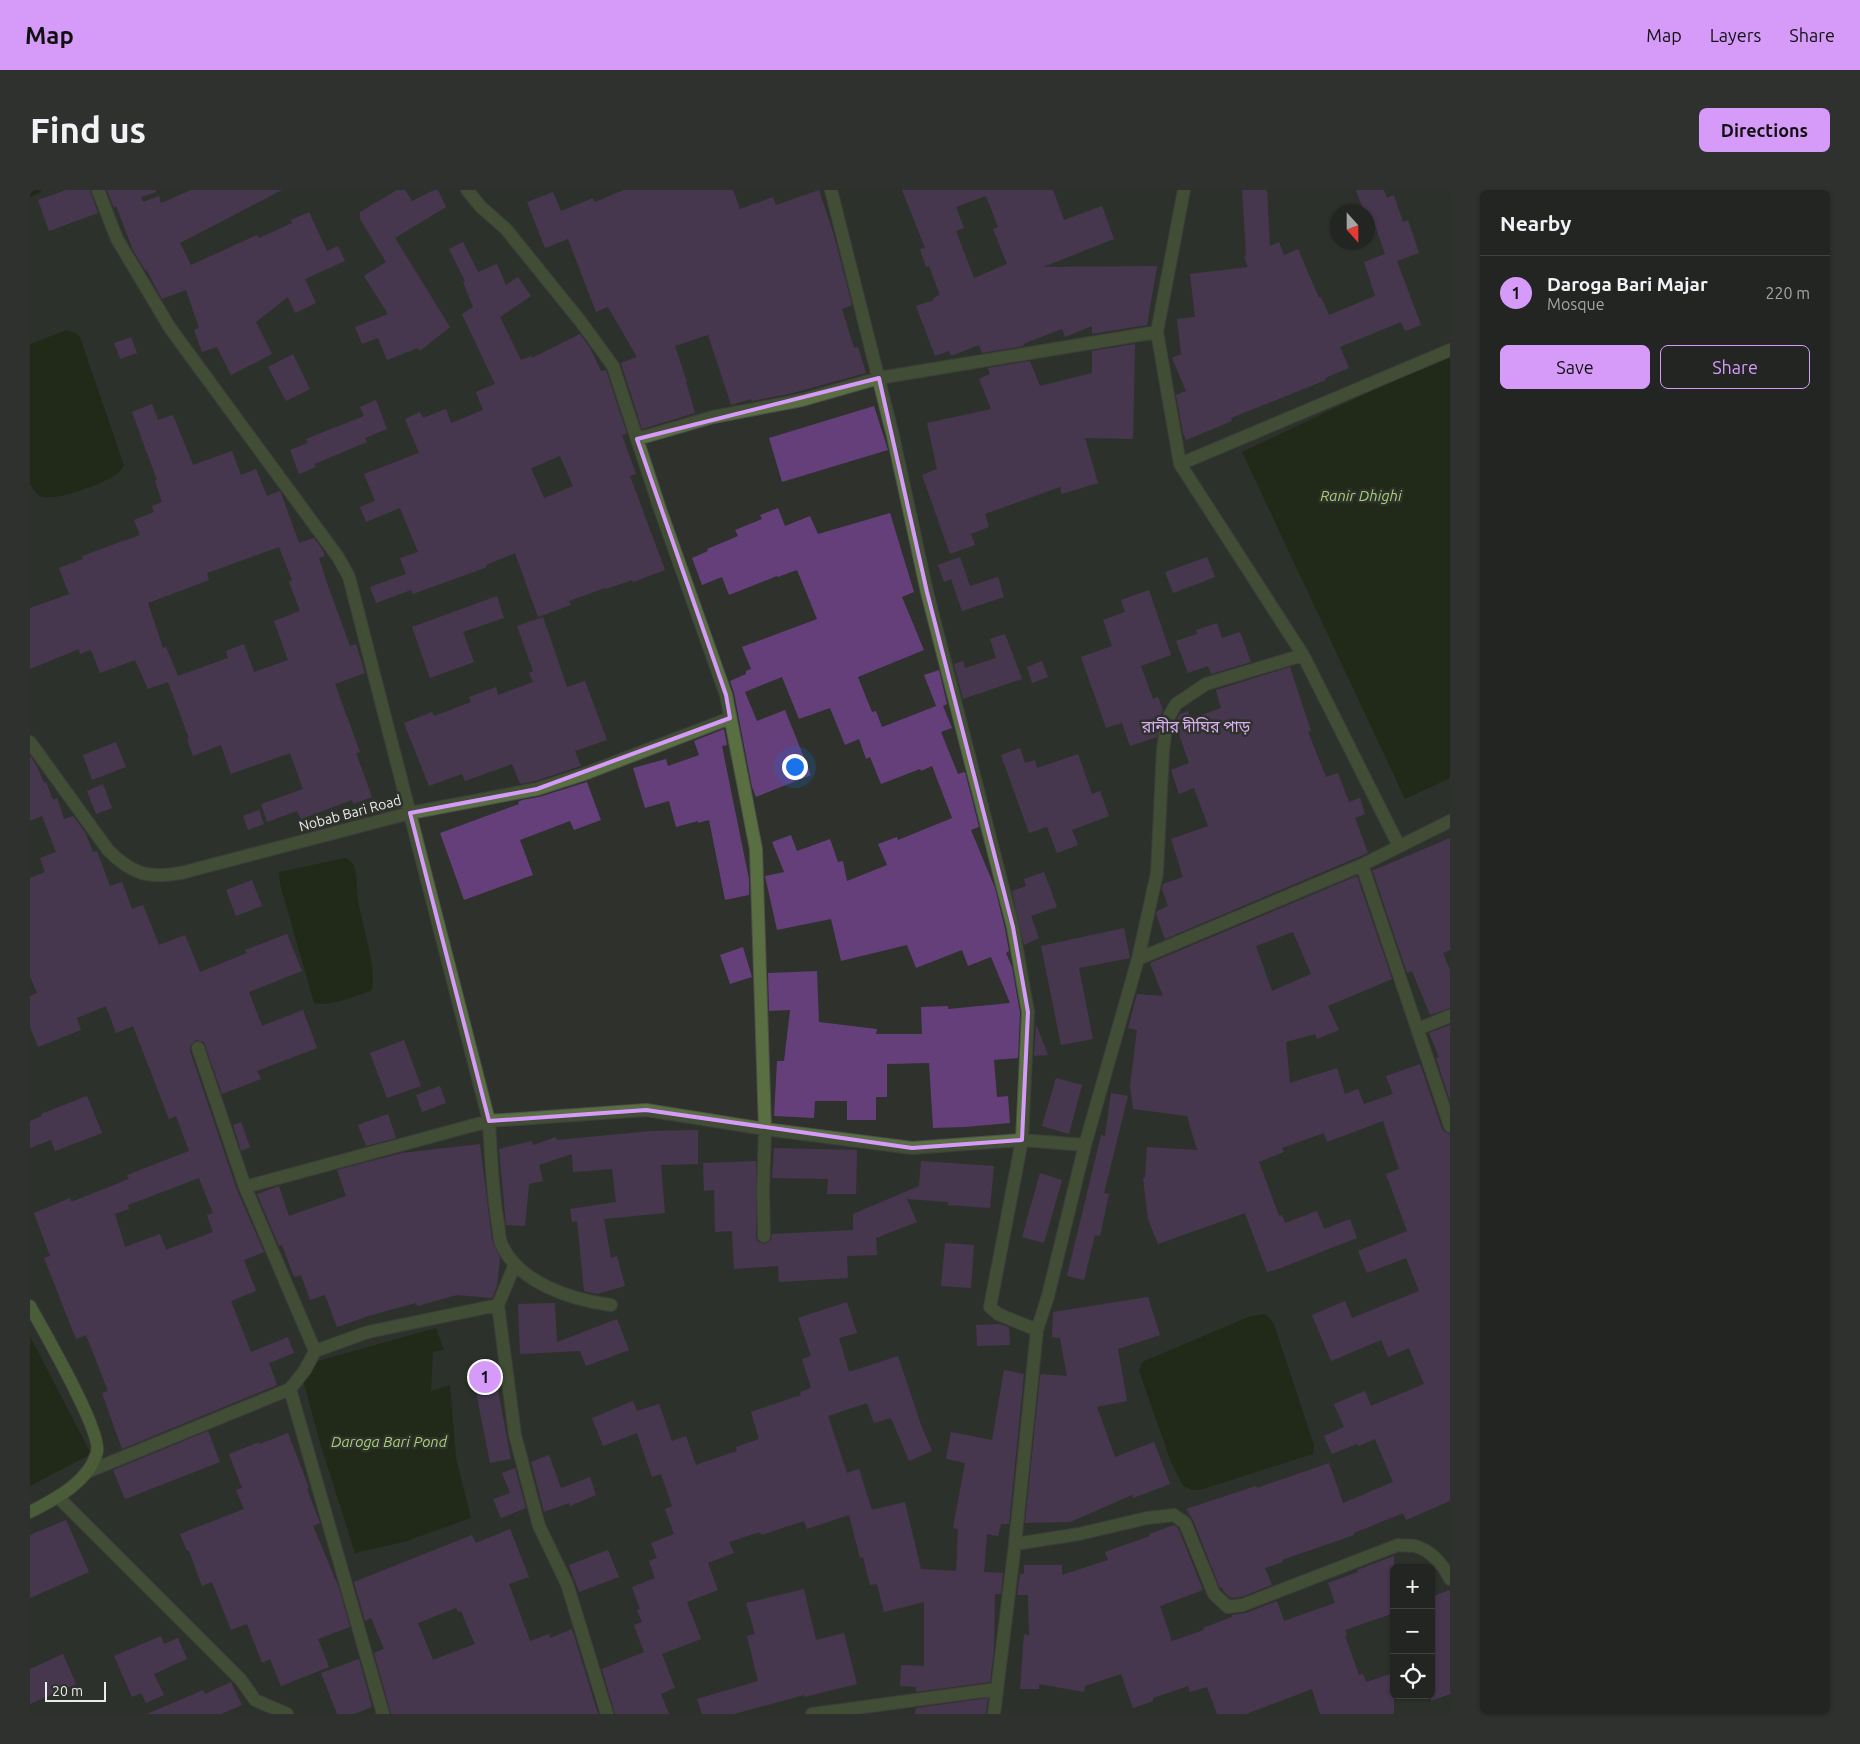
<!DOCTYPE html>
<html lang="en">
<head>
<meta charset="utf-8">
<style>
	body { margin:0; font-family:Ubuntu,"Noto Sans Bengali",sans-serif; background:#2e312e; color:#f1f3f6 }
	.controls { position:absolute; right:15px; bottom:15px; display:grid; overflow:hidden; border-radius:8px; box-shadow:0 1px 4px #0004 }
	.controls button { width:45px; height:45px; display:grid; place-items:center; padding:0; border:0; border-bottom:1px solid #3f423f; background:#222521; color:#f1f3f6; font:25px sans-serif }
	.compass { position:absolute; left:1300px; top:15px; width:45px; height:45px; border-radius:50%; background:#222521; box-shadow:0 1px 4px #0004; rotate:159deg }
	.scale { position:absolute; left:15px; bottom:12px; width:61px; box-sizing:border-box; padding-left:5px; border:2px solid #eaece9; border-top:0; font-size:14px; line-height:18px; white-space:nowrap; color:#eaece9; -webkit-text-stroke:4px #2e312c; paint-order:stroke }
	.you { position:absolute; left:764px; top:576px; width:18px; height:18px; margin:-12px; border:4px solid #fff; border-radius:50%; background:#1a73e8; box-shadow:0 0 0 8px #1a73e833 }
	.badge { display:grid; place-items:center; width:32px; height:32px; border-radius:50%; background:#d69bf9; color:#111; font-size:16px; font-weight:700 }
	.pin { position:absolute; translate:-50% -50%; border:2px solid #fff; box-shadow:0 1px 5px #0006 }
	.list { margin:0; padding:0; list-style:none }
	h2 { display:flex; justify-content:space-between; align-items:center; height:65px; margin:0; padding:0 20px; font-size:21px }
	h2 small { font-size:16px; font-weight:400; color:#a2a5a5 }
	.list li { display:grid; grid-template-columns:32px 1fr auto; gap:15px; align-items:center; box-sizing:border-box; height:75px; padding:0 20px; border-top:1px solid #3f423f }
	.list b { display:block; font-size:19px; white-space:nowrap }
	.list p { margin:0; font-size:16px; white-space:nowrap; color:#a2a5a5 }
	.list em { font-size:16px; font-style:normal; color:#a2a5a5 }
	.actions { display:flex; gap:10px; padding:15px 20px }
	.actions a { flex:1; padding:11px 0; border:1px solid #d69bf9; border-radius:8px; text-align:center; font-size:18px; color:#d69bf9 }
	.actions .main { background:#d69bf9; color:#111 }
	.icon { flex:none; width:28px; height:28px; fill:none; stroke:currentColor; stroke-width:2; stroke-linecap:round; stroke-linejoin:round }
	.map { position:relative; flex:none; width:1420px; height:1524px; overflow:hidden; border-radius:8px }
	header { display:flex; align-items:center; gap:30px; box-sizing:border-box; height:70px; padding:0 25px; background:#d69bf9; color:#111 }
	header strong { font-size:24px }
	nav { display:flex; gap:28px; margin-inline-start:auto; font-size:18px }
	.intro { display:flex; align-items:center; justify-content:space-between; box-sizing:border-box; height:120px; padding:0 30px }
	h1 { margin:0; font-size:35px }
	.button { padding:12px 22px; border-radius:8px; background:#d69bf9; color:#111; font-size:18px; font-weight:700 }
	main { display:flex; gap:30px; padding:0 30px }
	aside { flex:1; background:#222521; border-radius:8px; box-shadow:0 1px 4px #0004 }
	.map>svg:first-child { display:block }
</style>
</head>
<body>
<header>
<strong>Map</strong>
<nav><a>Map</a><a>Layers</a><a>Share</a></nav>
</header>
<div class="intro"><h1>Find us</h1><a class="button">Directions</a></div>
<main>
<div class="map">
<svg width="1420" height="1524" viewBox="0 0 1420 1524">
	<rect width="100%" height="100%" fill="#2e312c"/>
	<path fill="#122000" d="M37 140 48 144 51 150 94 275C92 278 90 282 87 284 72 294 31 310 13 307 7 306 3 299 0 294V154Z
		M1420 164V588L1375 609 1212 262Z
		M315 668C320 670 324 673 325 679 328 688 326 700 328 710 331 730 349 785 341 801 325 806 299 817 284 813L250 694 249 682Z
		M1233 1124 1238 1126 1244 1134 1284 1255 1283 1264 1170 1300H1162L1153 1296 1141 1272 1109 1181 1112 1172 1218 1127Z
		M406 1138 414 1160 403 1162 401 1201 420 1195 426 1268 441 1328 374 1352 325 1363 290 1253 273 1190 284 1172Z
		M0 1146 61 1264 0 1296Z"/>
	<g fill="none" stroke-linecap="round" stroke-linejoin="round">
		<path stroke="#122000" stroke-width="6" d="M0 4 8 0"/>
	</g>
	<path fill="#643f79" fill-rule="evenodd" d="M36 0H60L68 23 19 41 8 10Z
		M77 0H126V2L111 7 113 12 129 6 131 13 161 0H252L150 53 161 75 227 45 229 48 262 33 261 30 279 22 297 61 308 56 315 71 275 89 286 113 265 123 258 107 226 132 242 164 201 185 187 157 172 162 164 140 169 138 156 100 132 109 116 79 115 80 103 60 86 16 84 18Z
		M367 0H375L382 11 404 0H408L416 17 365 48 420 137 390 161 388 158 357 170 348 148 332 154 325 137 358 124 334 86 356 72 330 29V22Z
		M594 0H703L710 19 743 7 746 15 789 0 803 42 822 115 812 119 824 158 828 157 836 183 763 203 722 211 721 209 701 215 678 145 645 156 657 192H656L665 223 612 239 591 173 607 167 578 117 566 122 538 49 515 58 497 12 523 2 531 21 563 8 565 12Z
		M872 0H1023L1034 30 1072 16 1084 49 1013 77 1127 76 1117 135 1062 144V136L1035 147 1032 139 993 154 994 156 952 163 949 155 921 166 919 161 905 166 886 116 904 110 903 108 910 105 899 76 896 77 890 59 895 58ZM956 6 968 37 963 39 977 74 944 88 926 41 934 38 926 17Z
		M1212 0H1237L1240 56 1249 52 1254 65 1268 59 1289 108 1291 107 1299 125 1345 106 1334 72 1355 64 1344 32 1338 35V22H1334L1326 0H1354L1357 8 1364 5 1373 32 1378 30 1389 63 1367 71 1391 135 1375 141 1371 132 1310 157 1319 178 1295 188 1296 190 1201 228 1202 231 1156 250 1153 243 1146 205 1156 201 1142 168 1151 164 1147 129 1165 127 1160 84 1218 77 1214 67 1216 66Z
		M433 52 448 82 467 74 476 95 488 87 501 106 470 127 491 170 501 166 502 168 550 144 560 158 571 181 576 180 597 244 592 245 606 284 600 286 635 380 603 392 602 390 576 399 575 398 539 411 541 415 508 427 485 363 456 375 457 377 383 404 381 400 346 413 340 397 376 384 370 368 388 362 370 318 336 332 330 317 345 311 334 284 389 263 375 229 390 222 393 228 416 219 421 233 453 220 446 202 465 194 432 124 443 117 433 92 435 91 419 59ZM530 266 543 296 514 308 501 278Z
		M101 147 107 163 90 169 84 153Z
		M1105 154 1103 249 1055 248 1068 293 1032 304 1030 297 955 324 959 337 941 344 945 355 920 364 892 285 907 279 897 233 961 219 949 189 960 184 958 178 1000 171 1010 196 1062 183V161Z
		M263 164 280 199 256 211 238 177Z
		M346 210 357 239 335 248 337 252 284 274 286 277 269 284 260 260 278 253 276 249 334 226 330 217Z
		M122 214 128 230 143 225 163 275 202 261 211 285 226 279 237 306 250 301 251 303 269 353 284 348 292 359 295 366 289 368 297 393 320 456 326 454 335 483 305 494 330 562 326 563 342 607 323 614 322 610 271 629 267 621 237 632 231 614 273 599 260 563 201 584 191 555 163 566 157 549 159 548 138 492 118 499 105 470 70 483 61 460 50 464 49 459 0 479V418L39 404 29 378 53 369 52 366 110 345 104 330 124 322 122 316 132 312 125 291 127 290 102 222ZM249 357 262 390 259 392 270 421 244 431 258 470 224 482 214 454 196 461 198 468 148 486 136 457 133 458 118 413 179 390 177 383Z
		M844 216 858 260 752 292 739 248Z
		M748 318 755 336 780 326 788 344 860 323 884 402 872 407 894 460 828 487 842 522 846 521 852 537 906 516 894 485 909 480 917 514 913 516 922 538 911 542 928 584 935 582 949 637 941 640 965 698 975 739 979 761 976 763 982 777 990 823 988 868 964 870 967 907 978 906 980 933 935 937 903 938 899 873 857 874V907H846V930H817V911H785L784 928 744 926 747 871H754L760 820 739 821 738 783 787 781 789 832 847 839 846 844H892L891 817 918 816V819L980 813 961 767 938 776 932 760 886 778 877 755 811 771 801 729 747 740 735 686 754 682 742 652 761 645 767 661 800 649 808 672 813 671 817 691 857 675 848 654 867 647 868 650 922 628 902 576 891 581 890 579 851 594 840 567 836 569 829 549 815 555 800 518 769 529 752 487 715 502 727 531 755 520 781 585 726 607 722 597 704 503 700 491 716 484V481L721 479 712 457 787 429 767 380 748 387 747 386 699 405 692 387 672 395 662 368 678 361 677 359 708 346 705 340 732 329 730 325Z
		M930 367 940 396 968 387 974 407 932 421 921 389 914 392 908 375Z
		M1177 367 1185 387 1143 403 1135 382Z
		M1119 400 1141 465 1111 476 1123 509 1128 507 1133 520 1129 529 1127 547 1100 556 1092 533 1076 538 1051 467 1082 456 1073 430 1095 422 1091 410Z
		M467 406 474 428 433 442 444 472 400 488 382 437Z
		M513 427 537 497 555 491 577 550 545 561 551 576 505 591 490 594 482 574 435 591 432 584 399 596 374 533 402 522 404 526 441 512 439 507 466 497 468 505 503 492 499 483 503 481 487 436Z
		M1187 433 1192 448 1210 442 1221 472 1181 484 1178 476 1158 483 1146 451 1167 444 1166 440Z
		M975 444 992 489 933 509 924 474 933 471 935 478 966 468 960 449Z
		M1012 471 1018 487 1002 493 997 477Z
		M1260 477 1281 541 1278 542 1296 587 1308 583 1319 612 1330 608 1335 624 1325 628 1338 663 1135 749 1126 724 1127 721 1138 716 1132 699 1133 694 1153 687 1141 649 1178 636 1164 598 1149 604 1141 580 1159 573 1145 532 1150 524 1158 521 1160 529 1191 518 1186 500Z
		M694 539 697 555 692 556 719 689V705L695 710 679 630 668 633V631L646 637 639 611 615 618 603 578 636 569 638 576 669 565 664 551Z
		M86 552 96 577 62 590 53 565Z
		M990 558 995 573 1005 570 1007 578 1048 564 1062 604 1070 601 1079 626 1042 640 1048 655 1027 663 1017 637 999 643 971 565Z
		M0 566 7 576 14 593 16 592 23 610 27 608 34 629 43 626 55 642 63 662 67 661 80 696 92 692 102 719 113 715 129 755 155 745 170 782 217 763 215 760 257 744 272 781 219 802 232 836 273 820 287 858 227 881 231 889 192 904 174 852 166 850 160 856V861L207 1000 234 1062 214 1070 226 1101 201 1111 221 1162 258 1147 264 1163 239 1173 247 1195 92 1259 72 1203 78 1201 56 1145 46 1149 14 1068 20 1066 4 1023 40 1008 41 1012 99 989 97 985 159 961 146 926 139 929 103 836 86 843 76 816 47 828 51 840 8 857 0 837V806L7 803 0 786V688L15 682 10 668 26 662 12 626 0 631ZM169 988 183 1023 177 1025 183 1042 136 1060 130 1044 95 1057 85 1024 99 1019 98 1015Z
		M557 592 571 630 544 640 540 631 490 650 503 685 434 710 410 643 489 614 488 612 492 610 509 607Z
		M73 594 82 618 66 624 57 601Z
		M229 620 234 634 218 640 213 626Z
		M1420 648V760L1413 763 1420 780V818L1400 825 1382 781 1377 783 1342 679 1344 680Z
		M1014 682 1027 717 1001 726 1009 748 994 755 982 701 996 696 994 689Z
		M1327 686 1362 789 1298 816 1309 840 1287 849 1285 844 1256 852 1260 893 1307 878 1315 904 1328 899 1334 914 1363 904 1356 886 1390 874 1412 939 1415 942 1420 944V1311L1376 1330 1373 1323 1324 1343V1345L1252 1370 1253 1372 1235 1378 1242 1395 1211 1407 1201 1408 1194 1402 1192 1398H1190L1163 1330 1156 1319 1226 1296 1227 1298 1299 1273 1313 1313 1363 1292 1345 1249 1328 1256 1327 1254 1302 1264 1294 1246 1314 1237 1304 1214 1335 1201 1341 1216 1394 1194 1379 1158 1358 1167 1351 1150 1301 1171 1282 1125 1315 1111 1322 1128 1389 1101 1376 1068 1337 1083 1328 1061 1377 1041 1356 984 1369 979 1353 931 1297 952 1294 943 1252 958 1254 962 1229 972 1249 1026 1252 1025 1255 1033 1287 1021 1294 1039 1320 1029 1327 1048 1248 1079 1237 1082 1215 1023 1128 1054 1118 1029 1113 988H1115L1117 957 1167 960 1157 926 1103 919 1100 896 1107 840 1098 838 1107 804 1133 806 1120 773ZM1263 742 1281 784 1242 801 1226 756Z
		M222 690 232 716 206 726 196 700Z
		M1094 738 1100 768 1049 778 1063 849 1031 855 1011 756Z
		M713 757 722 787 700 794 690 765Z
		M1006 834 1018 865 1004 866Z
		M1420 835V911L1406 868 1409 867 1399 843Z
		M374 850 391 896 357 908 340 863Z
		M1026 888 1052 895 1039 944 1012 936Z
		M410 896 416 913 392 922 386 905Z
		M1081 903 1098 906 1074 1003 1079 1004 1070 1046 1065 1045 1054 1090 1037 1086 1071 945 1075 946Z
		M57 906 72 943 25 961 21 950 0 958V931L12 926 11 924Z
		M358 924 366 948 336 956 328 935Z
		M211 932 220 957 211 961 203 935Z
		M668 940V974L631 975 635 1023 574 1029 581 1068 587 1066 595 1096 567 1104 554 1101 547 1031 542 1032 540 1019 586 1012 582 979 543 982 542 964 509 975 513 991 499 994 495 1036 476 1035 469 959 502 951 503 955 526 947 527 950 621 941Z
		M450 954 462 1050 470 1068 467 1096 462 1108 427 1105 387 1116 386 1113 338 1126 307 1137 295 1105 280 1110 271 1085 264 1087 252 1055 249 1056 227 1004 249 996 259 1026 316 1006 307 980 372 963Z
		M744 958 827 960 826 1004H797L798 989 742 988Z
		M726 971V1046L727 1051 734 1054 741 1050 742 1044 823 1040V1024L889 996 891 971 964 976 960 1018 918 1015V1012L877 1009 887 1032 846 1048 847 1065 817 1066 818 1088 749 1092 748 1076 704 1079 702 1041 685 1042 684 1000 674 1001 673 973Z
		M1010 983 1032 990 1014 1053 992 1047Z
		M915 1053 944 1055 941 1098 911 1096Z
		M1118 1107 1130 1145 1088 1159 1097 1211 1067 1217 1085 1267 1124 1252 1140 1294 1103 1308 1102 1305 1040 1332 995 1333 1010 1187 1011 1184 1037 1186 1030 1148 1022 1147 1023 1122Z
		M817 1112 827 1143 809 1148 819 1182 868 1166 891 1235 902 1261 879 1271 861 1228 844 1233 837 1213 798 1226 817 1283 829 1279 842 1320 875 1312 891 1379 926 1381 928 1339 923 1338 935 1273 916 1269 921 1242 962 1250 974 1180 994 1184 979 1334H971L968 1346 957 1344 954 1382 973 1383 971 1404H965L964 1459 960 1492 886 1502V1497L870 1496 871 1475 894 1476V1412L854 1422 847 1394 840 1395 833 1367 830 1368 819 1325 777 1339 774 1331 731 1345 730 1342 699 1352 704 1363 678 1373 688 1400 657 1412 671 1449 632 1464 645 1498 631 1504 639 1524H585L572 1479 614 1462 604 1435 612 1432 607 1420 610 1419 602 1397 625 1388 619 1371 627 1368 621 1353 644 1344 635 1319 642 1316 631 1284 622 1287 607 1243 573 1256 562 1228 603 1211 607 1221 629 1214 642 1251 656 1246 666 1275 707 1261 706 1257 729 1249 721 1222 771 1205 770 1202 781 1198 772 1169 781 1166 768 1128Z
		M525 1113 527 1152 587 1129 599 1160 556 1176 550 1161 490 1164 488 1114Z
		M970 1134 979 1137 980 1155 947 1156 946 1135Z
		M467 1176 470 1194 467 1195 481 1269 460 1273 446 1202H444L439 1184Z
		M178 1241 190 1272 95 1309 83 1280Z
		M258 1243 279 1298 277 1299 290 1333 283 1336 309 1398 320 1437 288 1449 299 1477 251 1496 240 1469 232 1473 217 1434 201 1440 182 1392 172 1396 159 1361H157L150 1344 214 1319 206 1300 212 1298 199 1264 229 1252 230 1254Z
		M519 1265 531 1298 560 1287 566 1305 540 1316 539 1313 514 1322 501 1272Z
		M485 1278 496 1318 471 1328 463 1309 480 1303 472 1283Z
		M36 1330 59 1382 0 1408V1345Z
		M1144 1335 1148 1338 1173 1400 1130 1416 1142 1451 1174 1440 1173 1438 1202 1427V1425L1216 1423 1247 1411 1254 1431 1305 1413 1298 1393 1328 1382 1327 1380 1364 1366V1423L1315 1440 1317 1445 1315 1446 1329 1485 1333 1484 1336 1492 1364 1483V1524H1290L1282 1499 1216 1524H1187L1177 1497 1160 1502 1158 1496 1123 1508V1511L1103 1518 1091 1484 1055 1496 1054 1502 1009 1494V1499H990L994 1444 999 1445 998 1405H987L990 1384H994V1375H1032V1385L1078 1370 1075 1362 1120 1346 1119 1344Z
		M480 1339 499 1387 479 1394 500 1451 519 1444 520 1448 542 1439 568 1524H361L344 1463 354 1459 341 1428 335 1431 324 1392 442 1345 446 1353ZM426 1418 428 1422 431 1421 445 1454 403 1470 388 1433Z
		M578 1360 589 1387 549 1402 539 1375Z
		M774 1399 786 1450 814 1443 827 1494 774 1507V1505L704 1524H672L667 1509 728 1491 717 1446 725 1444 716 1413Z
		M1420 1400V1504L1401 1511V1407Z
		M131 1446 134 1454 148 1448 157 1469 124 1484 134 1505 116 1513 111 1503 102 1507 84 1466Z
		M33 1464 46 1494 0 1514V1479Z
		M329 1469 342 1517 324 1524H307L291 1483Z
		M201 1492 212 1515 191 1524H117L173 1500 175 1504Z
		M958 1508 956 1524H885L886 1518Z"/>
	<g fill="none" stroke-linecap="round" stroke-linejoin="round">
		<defs>
			<path id="street" d="M68 0 87 49 140 138 308 367 319 387 459 931C461 965 462 1000 468 1034 469 1040 469 1048 471 1053 487 1093 543 1110 581 1115
				M437 0 451 17 476 39 551 132 583 176 630 319 696 505 726 659 735 939 733 1000 734 1046
				M801 0 863 246 897 402 983 737 998 822 992 950 960 1117 968 1124 1007 1140
				M607 249 683 227 772 210 849 188 1127 142
				M1150 274 1420 160
				M1273 465 1369 656
				M0 552 78 660C102 684 118 689 151 683L380 623 507 599 554 584 700 528
				M1332 675 1420 936
				M1108 769 1332 675 1420 631
				M1388 839 1420 826
				M168 858 215 997 285 1161
				M215 997 459 931 616 920 735 939 882 958 992 950 1055 955
				M468 1115 485 1245 509 1336 537 1394 577 1524
				M260 1199 353 1524
				M57 1282 260 1199 275 1180 285 1161 338 1142 468 1115 485 1074
				M28 1307 211 1490 225 1510 257 1524
				M985 1354 1049 1344 1117 1328 1144 1325 1155 1333 1184 1404 1198 1417 1213 1415 1368 1355C1373 1356 1380 1355 1385 1356 1400 1360 1414 1375 1420 1389
				M782 1524 967 1499
				M964 1524 985 1354 1007 1140 1018 1106 1055 955 1108 769 1127 683 1133 560 1137 530 1146 514 1176 494 1273 465 1150 274 1127 142 1154 0"/>
			<path id="secondary" d="M0 1116C13 1140 72 1241 67 1262 59 1292 25 1309 0 1322"/>
		</defs>
		<use href="#street" stroke="#4c4f4a" stroke-width="14"/>
		<use href="#secondary" stroke="#4c4f4a" stroke-width="14"/>
		<use href="#street" stroke="#596f42" stroke-width="12"/>
		<use href="#secondary" stroke="#709248" stroke-width="12"/>
	</g>
	<path d="M0 0H1420V1524H0ZM849 188 897 402 983 737 998 822 992 950 882 958 616 920 459 931 380 623 507 599 700 528 696 505 607 249Z" fill="#2e312c" fill-opacity=".55" fill-rule="evenodd"/>
	<path fill="none" stroke="#d69bf9" stroke-width="4" stroke-linejoin="round" d="M849 188 897 402 983 737 998 822 992 950 882 958 616 920 459 931 380 623 507 599 700 528 696 505 607 249Z"/>
	<g text-anchor="middle" stroke-width="5" stroke-linejoin="round" paint-order="stroke">
		<g font-size="14" fill="#eaece9" stroke="#2e312c">
			<text transform="translate(320 623) rotate(-15)" y="5">Nobab Bari Road</text>
		</g>
		<g font-size="15" font-style="italic" fill="#a5d173" stroke="#2e312c">
			<text x="1331" y="311">Ranir Dhighi</text>
			<text x="359" y="1257">Daroga Bari Pond</text>
		</g>
		<g font-size="16" fill="#d7aef0" stroke="#2e312c">
			<text x="1166" y="542">রানীর দীঘির পাড়</text>
		</g>
	</g>
</svg>
<div class="controls">
<button>+</button>
<button>−</button>
<button><svg class="icon" aria-label="locate" viewBox="0 0 24 24"><circle cx="12" cy="12" r="6"/><path d="M12 2v4M12 18v4M2 12h4M18 12h4"/></svg></button>
</div>
<svg class="compass" viewBox="-18 -18 36 36"><path d="M0-13l5 13h-10z" fill="#e53935"/><path d="M0 13l5-13h-10z" fill="#a2a5a5"/></svg>
<div class="scale">20 m</div>
<div class="you"></div>
<div class="pin badge" style="left:455px;top:1187px">1</div>
</div>
<aside>
<h2>Nearby<small></small></h2>
<ul class="list">
<li><span class="badge">1</span><div><b>Daroga Bari Majar</b><p>Mosque</p></div><em>220 m</em></li>
</ul>
<div class="actions"><a class="main">Save</a><a>Share</a></div>
</aside>
</main>
</body>
</html>
